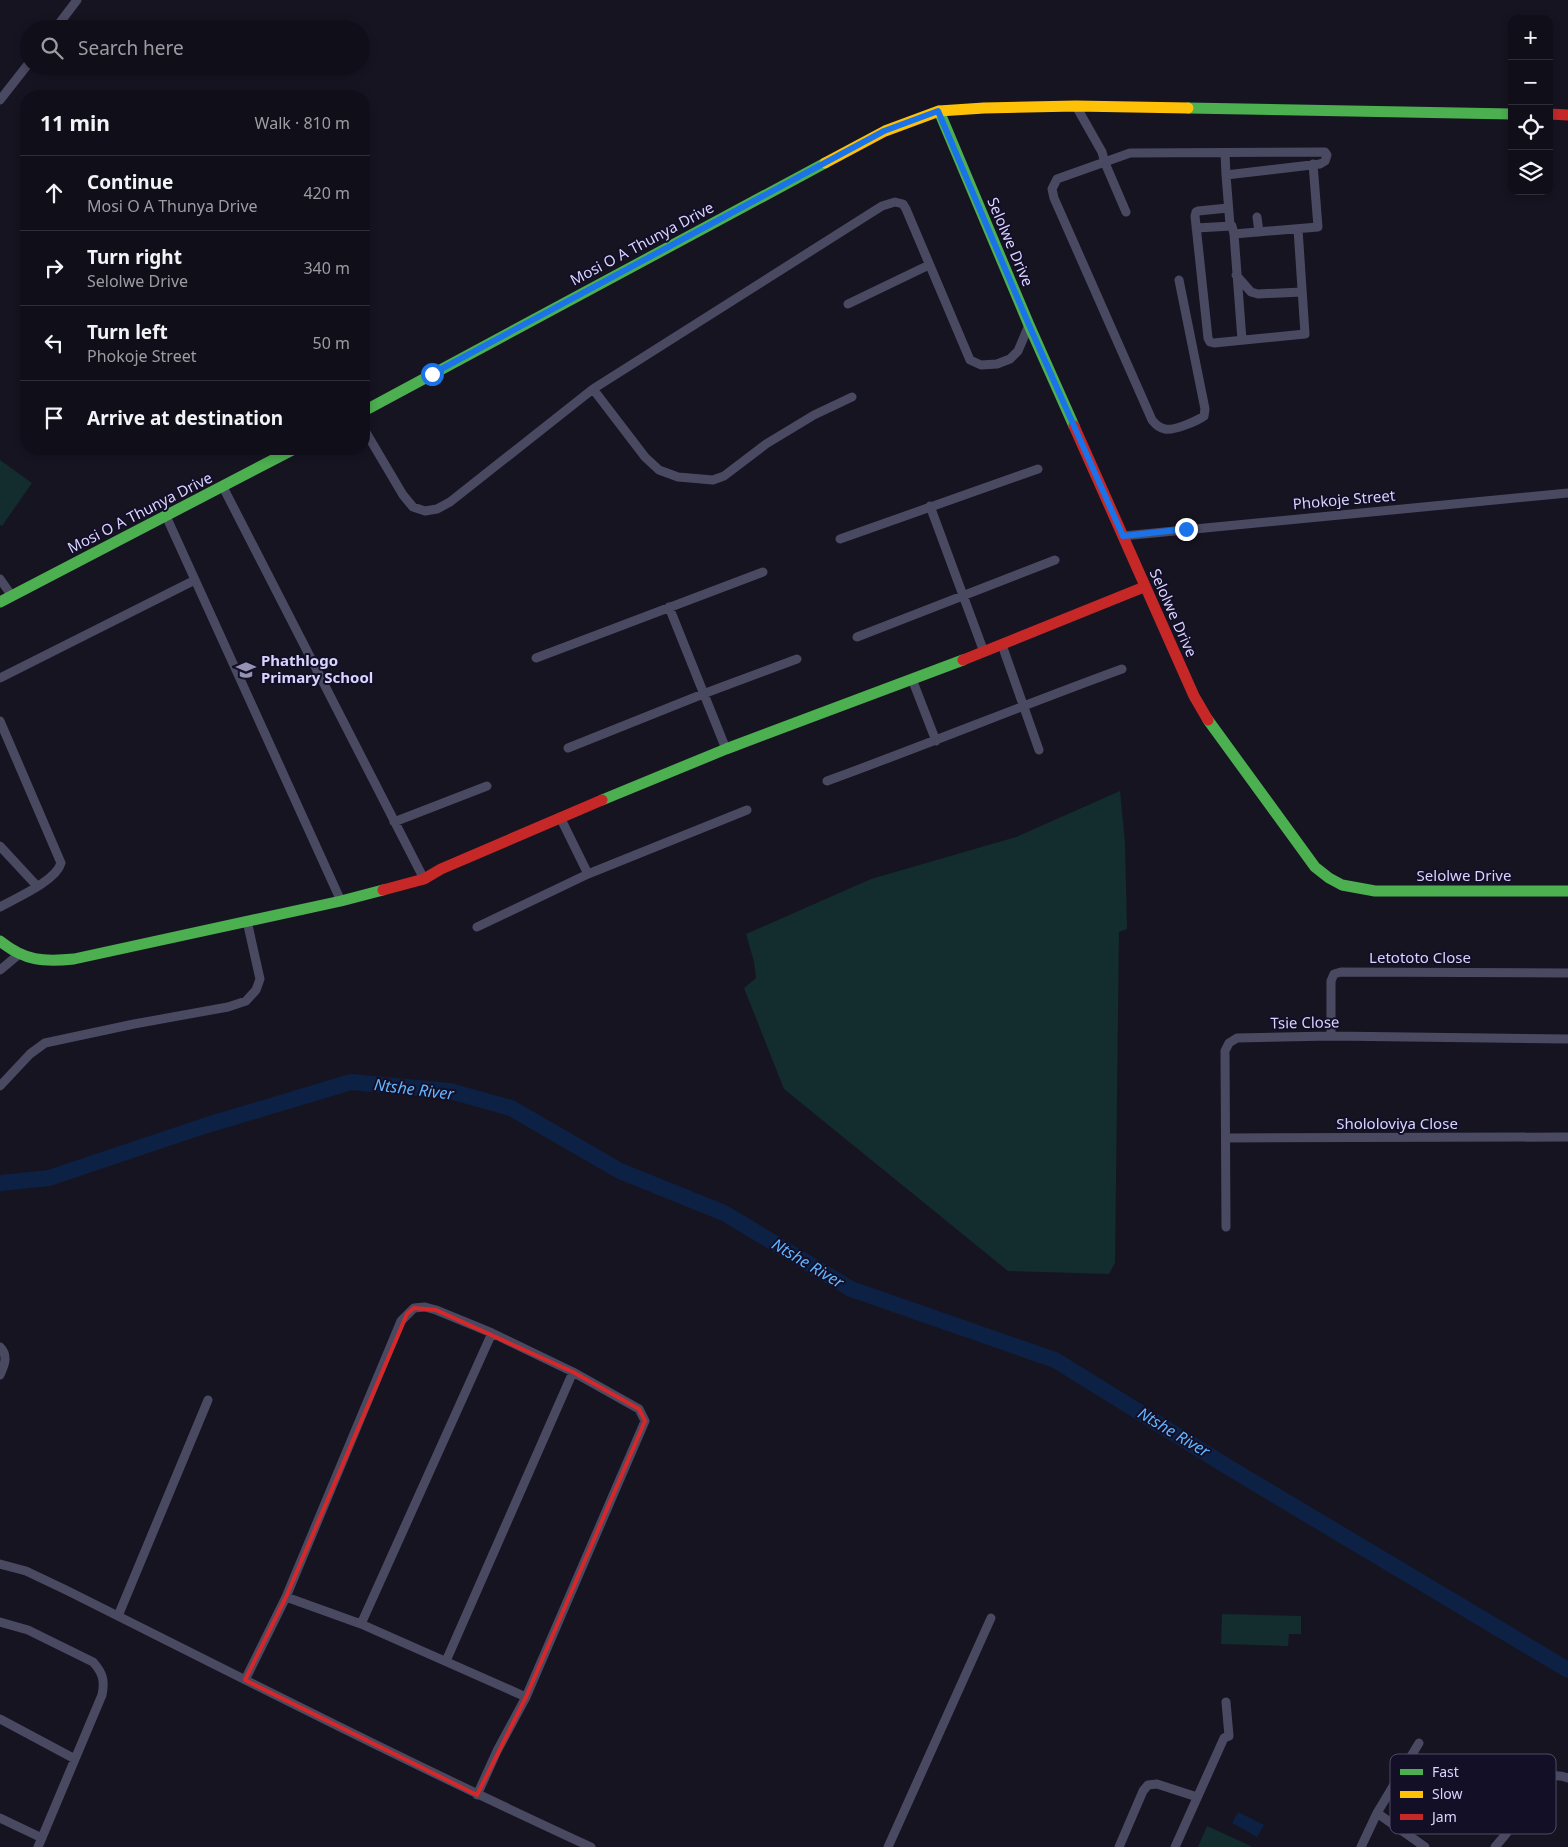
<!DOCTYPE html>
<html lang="en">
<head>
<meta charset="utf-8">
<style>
	body { margin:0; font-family:"Noto Sans",sans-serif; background:#1e1d26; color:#f1f3f6 }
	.controls { position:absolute; right:15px; top:15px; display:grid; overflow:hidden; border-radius:10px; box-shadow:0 2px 8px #0003 }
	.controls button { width:45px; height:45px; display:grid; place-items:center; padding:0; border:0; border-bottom:1px solid #302f38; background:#100f19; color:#f1f3f6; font:25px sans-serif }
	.stop { position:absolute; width:15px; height:15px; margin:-11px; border:4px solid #1a73e8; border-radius:50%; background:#fff }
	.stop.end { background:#1a73e8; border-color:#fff; box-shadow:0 1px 5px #0008 }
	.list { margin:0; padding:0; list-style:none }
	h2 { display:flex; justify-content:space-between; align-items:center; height:65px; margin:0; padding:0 20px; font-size:21px }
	h2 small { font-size:16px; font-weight:400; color:#9c9ca2 }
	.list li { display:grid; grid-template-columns:32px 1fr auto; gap:15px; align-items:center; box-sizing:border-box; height:75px; padding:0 20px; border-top:1px solid #302f38 }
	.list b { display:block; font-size:19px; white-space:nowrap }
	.list p { margin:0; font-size:16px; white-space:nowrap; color:#9c9ca2 }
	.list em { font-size:16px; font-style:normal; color:#9c9ca2 }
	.icon { flex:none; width:28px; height:28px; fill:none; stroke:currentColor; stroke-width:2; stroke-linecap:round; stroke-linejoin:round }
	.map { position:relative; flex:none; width:1568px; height:1847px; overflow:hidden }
	.search { position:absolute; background:#100f19; box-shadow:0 2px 8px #0003; left:20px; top:20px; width:350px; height:55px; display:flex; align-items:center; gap:12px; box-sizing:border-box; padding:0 18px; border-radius:28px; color:#9c9ca2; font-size:19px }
	.panel { position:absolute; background:#100f19; box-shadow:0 2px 8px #0003; left:20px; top:90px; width:350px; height:365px; border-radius:20px }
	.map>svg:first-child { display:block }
</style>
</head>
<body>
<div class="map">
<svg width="1568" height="1847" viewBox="0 0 1568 1847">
	<rect width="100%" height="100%" fill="#161421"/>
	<path fill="#132c2d" d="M0 460 32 483 2 526 0 525Z
		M1120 791 1125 842 1127 929 1119 932 1115 1263 1109 1274 1008 1271 784 1089 744 988 756 978 754 962 746 934 871 879 1016 837Z
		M1222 1614 1301 1616V1634H1289L1288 1646 1221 1644Z
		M1207 1826 1251 1846 1250 1847H1198Z"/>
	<path fill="#0d2144" d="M1238 1812 1264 1825 1257 1837 1232 1823Z"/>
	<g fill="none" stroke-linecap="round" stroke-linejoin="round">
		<path stroke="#0d2144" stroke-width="16" d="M0 1183 49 1178 204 1126 351 1082 450 1091 511 1108 620 1171 724 1213 851 1289 1055 1360 1233 1470 1568 1670"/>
		<path stroke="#4a4962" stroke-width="9" d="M55 29 77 0
			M0 100 29 63
			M1076 106 1102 152 1105 163 1126 212
			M1225 153 1226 175
			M1228 208 1198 211 1196 212 1195 216 1208 338 1210 342 1214 343 1305 334 1298 229
			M1257 217 1259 232
			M1196 228 1232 226 1234 234 1242 340
			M1234 234 1318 227 1313 164
			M1236 275 1251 292 1258 294 1302 292
			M1179 280 1205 409 1204 416C1197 421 1174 431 1165 429 1159 428 1156 425 1152 420L1054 198 1052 189 1057 179 1130 153 1325 152 1327 155 1325 161 1320 164 1226 175 1230 225
			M848 304 929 265
			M593 389 645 457 659 470 678 477 713 480 724 476 766 444 814 415 852 397
			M364 429 403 495 413 507 425 511 437 509 450 502 593 389 882 206 895 202 903 204 906 209 970 360 981 365 997 364 1010 359 1018 351 1029 325
			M223 487 424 879
			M930 506 984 652
			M166 516 341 901
			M1123 536 1568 493
			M840 539 1038 469
			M0 579 12 596
			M669 607 726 749
			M857 637 1055 560
			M1002 645 1039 750
			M536 658 763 572
			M0 678 195 580
			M912 679 936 741
			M0 721 61 863C56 881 16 898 0 907
			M568 748 703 694 797 659
			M827 781C926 745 1023 705 1122 669
			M560 817 588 874
			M394 822 487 786
			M0 846 37 886
			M477 927 588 874 747 810
			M0 970 18 955
			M1331 1036V981L1334 974 1341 972 1568 973
			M0 1086 30 1054 45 1043 134 1024 228 1007 246 1001 256 990 260 979 247 921
			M1227 1138 1568 1137
			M1226 1227 1225 1051 1229 1043 1237 1038 1331 1036 1568 1039
			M0 1347C9 1356 4 1366 0 1375
			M0 1564 26 1571 66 1590C240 1677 414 1766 591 1847
			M286 1597 361 1624 526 1697
			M118 1616 208 1400
			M0 1622 28 1630 93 1662C103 1673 105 1681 102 1695L38 1847
			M361 1624 492 1333
			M446 1661 573 1372
			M245 1680 286 1597 401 1321 414 1308 425 1307 436 1310 492 1333 573 1372 639 1409 645 1421 526 1697 497 1751 477 1795
			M0 1719 75 1759
			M1377 1813 1425 1847
			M0 1818 42 1838
			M888 1847 991 1618
			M1119 1847 1143 1791 1148 1785 1157 1784 1197 1797
			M1175 1847 1224 1738 1229 1736 1226 1702
			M1361 1847 1377 1813 1419 1743
			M1495 1847C1502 1839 1511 1829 1516 1819 1526 1799 1520 1786 1545 1778 1553 1775 1560 1775 1568 1778"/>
		<path stroke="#4caf50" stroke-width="11" d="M1188 108 1512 114
			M939 111 1029 325 1074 426
			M364 411 825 163
			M0 602 294 449
			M1208 720 1315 867 1329 878 1342 885 1375 891H1568
			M602 800 726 749 963 660
			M0 941C25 961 43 962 74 959L341 901 383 890"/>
		<path stroke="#ffc107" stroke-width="11" d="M825 163 885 131 939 111 984 108 1076 106 1188 108"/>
		<path stroke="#c62828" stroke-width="11" d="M1549 114 1568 115
			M1074 426 1194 696 1208 720
			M963 660 1144 587
			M383 890 424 879 441 869 602 800"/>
	</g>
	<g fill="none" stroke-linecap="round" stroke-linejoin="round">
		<path stroke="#1a73e8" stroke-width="6" d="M432 374 884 131 938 111 1029 325 1123 536 1186 529"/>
	</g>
	<path fill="none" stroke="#d62828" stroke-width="4" stroke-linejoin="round" d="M414 1308 436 1310 573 1372 639 1409 645 1421 526 1697 477 1795 245 1680 286 1597 407 1314Z"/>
	<defs>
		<symbol id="school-bare" viewBox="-9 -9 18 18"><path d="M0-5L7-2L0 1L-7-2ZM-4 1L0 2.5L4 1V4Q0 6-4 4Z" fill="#9591b1" stroke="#130f26" stroke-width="2.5" paint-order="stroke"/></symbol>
	</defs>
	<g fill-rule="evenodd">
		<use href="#school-bare" x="232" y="656" width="28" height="28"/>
	</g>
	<g text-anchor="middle" stroke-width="4" stroke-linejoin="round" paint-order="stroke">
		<g font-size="15" fill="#d9d4ff" stroke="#130f26">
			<text transform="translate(1010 242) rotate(67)" y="5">Selolwe Drive</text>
			<text transform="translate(642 244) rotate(-28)" y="5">Mosi O A Thunya Drive</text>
			<text transform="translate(1344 500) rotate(-5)" y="5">Phokoje Street</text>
			<text transform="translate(140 513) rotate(-27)" y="5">Mosi O A Thunya Drive</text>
			<text transform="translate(1173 613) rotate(66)" y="5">Selolwe Drive</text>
			<text x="1464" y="881">Selolwe Drive</text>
			<text x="1420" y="963">Letototo Close</text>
			<text transform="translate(1305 1023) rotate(-1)" y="5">Tsie Close</text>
			<text x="1397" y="1129">Shololoviya Close</text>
		</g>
		<g font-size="15" font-weight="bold" fill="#d9d4ff" stroke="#130f26" text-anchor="start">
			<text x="261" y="666">Phathlogo<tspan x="261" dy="17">Primary School</tspan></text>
		</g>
		<g font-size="16" font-style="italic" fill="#62b6ff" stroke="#130f26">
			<text transform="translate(414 1089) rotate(7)" y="6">Ntshe River</text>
			<text transform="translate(808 1263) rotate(31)" y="6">Ntshe River</text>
			<text transform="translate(1174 1432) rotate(31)" y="6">Ntshe River</text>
		</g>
	</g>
	<rect x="1390" y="1754" width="166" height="80" rx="8" fill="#130f26" stroke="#4e4a67" stroke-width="1"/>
	<rect x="1400" y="1769" width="23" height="6" fill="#4caf50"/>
	<rect x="1400" y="1791" width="23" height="7" fill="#ffc107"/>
	<rect x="1400" y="1814" width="23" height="6" fill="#c62828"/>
	<g font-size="14" fill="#d9d4ff">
		<text x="1432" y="1777">Fast</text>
		<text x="1432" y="1799">Slow</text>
		<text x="1432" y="1822">Jam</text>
	</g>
</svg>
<div class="controls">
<button>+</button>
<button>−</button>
<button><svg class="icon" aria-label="locate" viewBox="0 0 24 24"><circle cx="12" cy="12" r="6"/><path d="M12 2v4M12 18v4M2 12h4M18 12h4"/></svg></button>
<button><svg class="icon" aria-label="layers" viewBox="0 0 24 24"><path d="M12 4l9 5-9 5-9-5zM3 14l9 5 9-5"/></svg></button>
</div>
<div class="stop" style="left:432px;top:374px"></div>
<div class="stop end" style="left:1186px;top:529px"></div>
<div class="search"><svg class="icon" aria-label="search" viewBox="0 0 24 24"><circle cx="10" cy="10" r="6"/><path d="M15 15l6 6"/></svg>Search here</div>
<section class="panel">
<h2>11 min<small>Walk · 810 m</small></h2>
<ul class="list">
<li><svg class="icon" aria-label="ahead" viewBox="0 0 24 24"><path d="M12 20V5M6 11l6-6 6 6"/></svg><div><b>Continue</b><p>Mosi O A Thunya Drive</p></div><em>420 m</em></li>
<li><svg class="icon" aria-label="right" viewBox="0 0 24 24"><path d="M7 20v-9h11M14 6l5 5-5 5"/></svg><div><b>Turn right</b><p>Selolwe Drive</p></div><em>340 m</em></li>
<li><svg class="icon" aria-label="left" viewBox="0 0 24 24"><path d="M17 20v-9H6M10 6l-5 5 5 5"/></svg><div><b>Turn left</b><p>Phokoje Street</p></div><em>50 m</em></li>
<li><svg class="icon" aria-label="arrive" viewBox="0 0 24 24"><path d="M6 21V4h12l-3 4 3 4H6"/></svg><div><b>Arrive at destination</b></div></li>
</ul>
</section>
</div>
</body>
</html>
